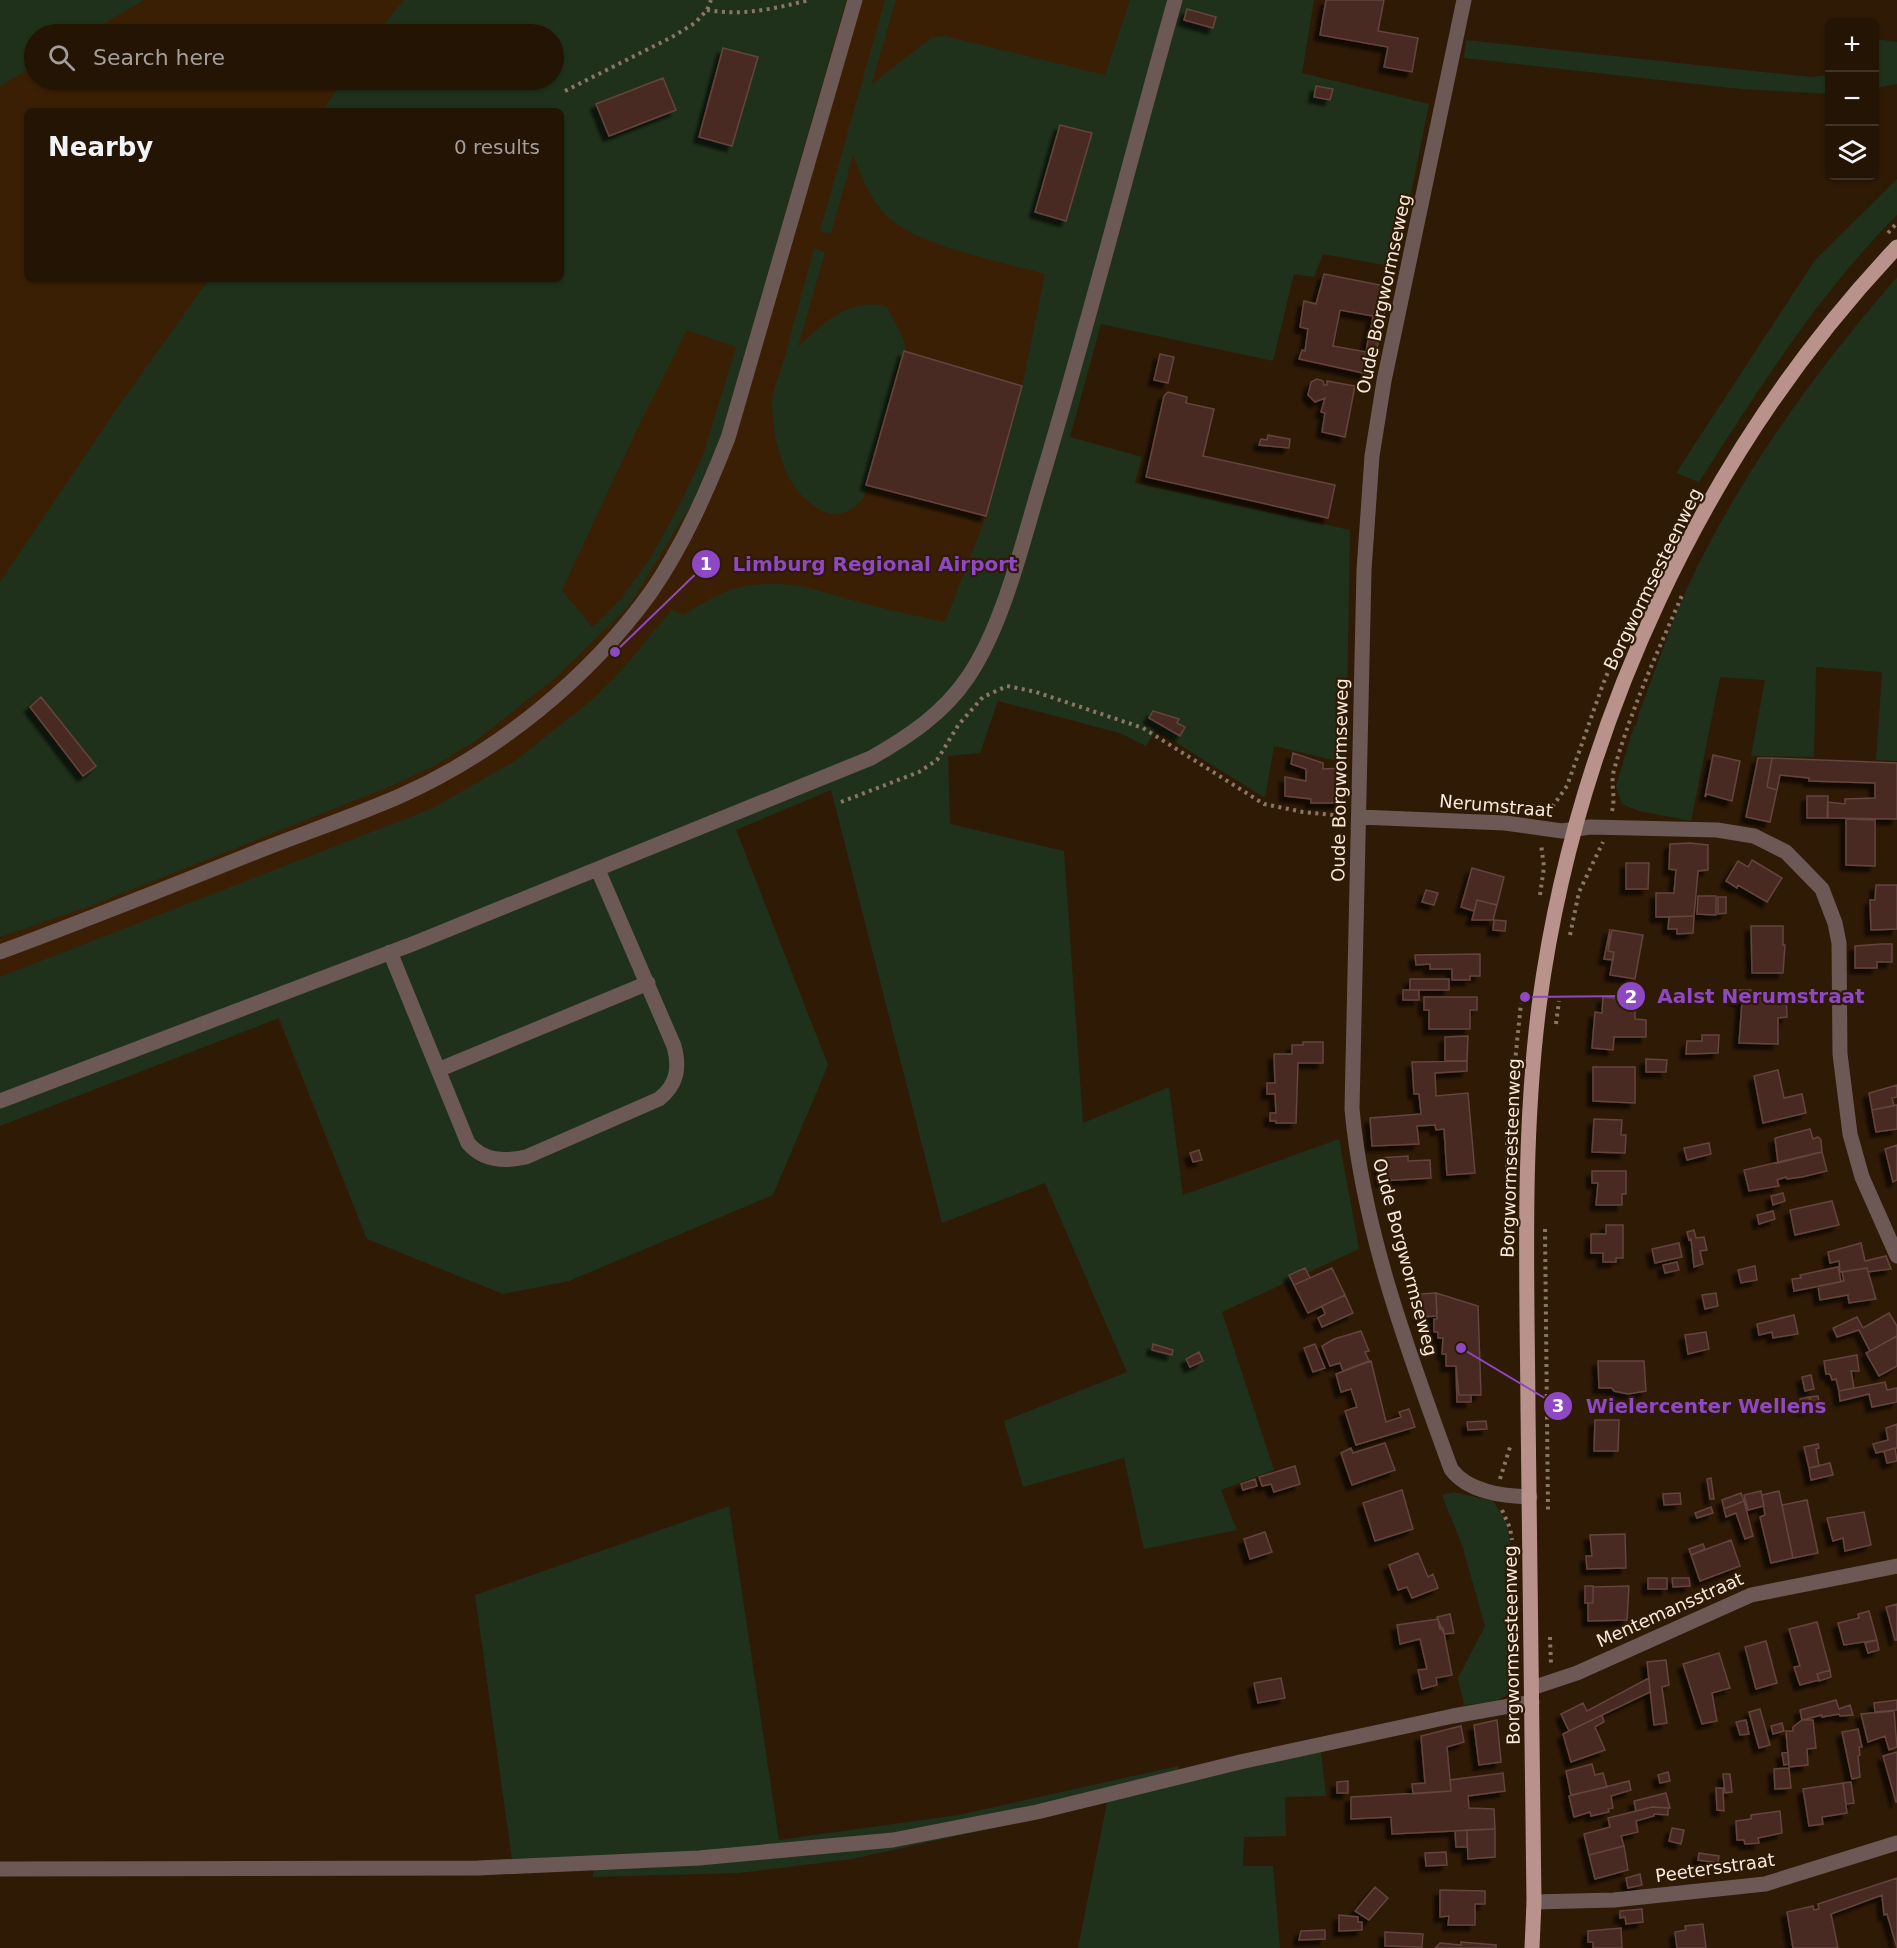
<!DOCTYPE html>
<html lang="en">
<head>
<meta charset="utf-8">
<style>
	body { margin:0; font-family:"DejaVu Sans",sans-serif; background:#2f2113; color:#f1f3f6 }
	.controls { position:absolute; right:18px; top:18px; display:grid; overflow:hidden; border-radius:9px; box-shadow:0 2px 4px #0004 }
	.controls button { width:54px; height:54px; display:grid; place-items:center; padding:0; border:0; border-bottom:2px solid #403326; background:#231404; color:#f1f3f6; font:30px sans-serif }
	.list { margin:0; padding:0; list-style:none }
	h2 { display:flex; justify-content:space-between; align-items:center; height:78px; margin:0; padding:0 24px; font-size:26px }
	h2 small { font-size:20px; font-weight:400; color:#a39e9a }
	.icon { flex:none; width:33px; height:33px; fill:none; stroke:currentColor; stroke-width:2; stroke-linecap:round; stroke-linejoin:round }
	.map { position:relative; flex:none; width:1897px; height:1948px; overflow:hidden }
	.search { position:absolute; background:#231404; box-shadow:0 2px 4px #0004; left:24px; top:24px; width:540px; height:66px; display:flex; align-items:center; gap:15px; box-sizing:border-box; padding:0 21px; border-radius:33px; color:#a39e9a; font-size:22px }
	.panel { position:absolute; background:#231404; box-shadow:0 2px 4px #0004; left:24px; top:108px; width:540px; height:174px; border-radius:9px }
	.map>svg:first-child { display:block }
</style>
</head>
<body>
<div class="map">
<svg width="1897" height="1948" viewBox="0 0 1897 1948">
	<defs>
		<filter id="shadow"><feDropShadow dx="-5.5" dy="5.5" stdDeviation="1.5" flood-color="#0009"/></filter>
	</defs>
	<rect width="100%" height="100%" fill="#2f1a06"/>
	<path fill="#3a1f05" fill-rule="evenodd" d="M0 0H1314L1299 88 1175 57 991 659 873 772 736 829 828 1065 503 1294 367 1239 278 1018 0 1126ZM34 34H554V80H34ZM27 111H561V279H27Z"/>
	<path fill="#20311b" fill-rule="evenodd" d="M0 0H144L86 34H34V66L0 86Z
		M404 0H846L719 444 691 505 629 606 555 678 477 740 434 766 386 788 93 905 0 937V582L115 411 209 279H561V111H323L343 80H554V34H376ZM687 330 736 347 704 452 681 502 651 557 620 600 592 627 562 590 638 427Z
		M885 0H896L871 85 932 37 945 36 1105 75 1130 0H1314L1302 73 1429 104 1396 267 1323 254 1314 277 1294 274 1273 361 1101 324 1070 437 1142 457 1135 483 1350 530 1346 763 1274 746 1265 798 1156 730 1146 746 1120 733 998 701 980 753 948 756 950 824 1064 851 1083 1123 1169 1087 1183 1195 1339 1139 1359 1249 1222 1312 1274 1470 1221 1490 1237 1530 1144 1549 1124 1458 1023 1487 1004 1421 1127 1372 1045 1183 942 1223 831 790 736 830 828 1065 773 1195 569 1281 503 1294 367 1239 279 1018 0 1126V977L433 808 515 761 593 699 625 666 672 609 683 615C701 604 720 592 741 587 787 578 813 589 855 601 884 609 915 615 945 622L986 516 1022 386 1045 274C1003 262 916 246 886 215 869 198 861 176 853 154L831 234 820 231Z
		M1875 39 1897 42V84L1875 88Z
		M1466 40 1734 69 1812 77 1829 75V94L1741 89 1464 58Z
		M1897 179V215C1818 294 1759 389 1699 482L1676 473 1815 260Z
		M814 248 825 252 798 347C823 324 849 296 887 307L903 338 906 352H903L866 484C869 500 849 515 833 514 824 513 816 508 809 502 782 481 774 440 772 407 771 393 779 376 783 363 793 325 804 287 814 248Z
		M1897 277V761L1876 760 1882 672 1816 667 1814 757 1751 756 1765 680 1720 677 1691 821 1639 811 1622 804 1616 786 1634 726H1636L1639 713C1656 670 1670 624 1690 582 1743 470 1817 370 1897 277Z
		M1454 1492 1493 1501 1507 1523 1510 1543 1511 1677 1509 1694 1497 1701 1464 1705 1458 1678 1485 1626 1462 1545 1442 1495Z
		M729 1506 779 1840 958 1815 1178 1766 1181 1781 1321 1751 1326 1796 1285 1797 1286 1836 1244 1837 1243 1866H1273L1280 1948H1078L1107 1803 852 1859 739 1873 593 1877 594 1863 512 1860 475 1595Z"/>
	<path fill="#482b23" stroke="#63443c" stroke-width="1.5" filter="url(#shadow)" d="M1326 0H1384L1378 31 1418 38 1412 72 1384 67 1388 47 1320 35Z
		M1187 9 1216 17 1213 28 1184 20Z
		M723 48 758 57 732 146 699 137Z
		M663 78 676 110 609 136 596 104Z
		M1316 86 1333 89 1330 100 1314 97Z
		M1060 125 1092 133 1066 221 1035 212Z
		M1324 274 1390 287 1381 330 1371 328 1373 316 1340 310 1333 346 1366 352 1368 340 1378 342 1372 375 1299 359 1302 350 1305 351 1308 329 1300 327 1304 301 1316 304Z
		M1371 328 1381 330 1378 342 1368 340Z
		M904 351 1022 386 986 516 866 485Z
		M1160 354 1174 357 1168 383 1154 380Z
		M1317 379 1323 381 1324 385H1327V381L1355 386 1345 437 1322 432 1325 413 1321 412 1325 398 1315 402 1308 395 1311 382Z
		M1168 392 1187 397 1186 403 1214 409 1203 456 1335 485 1328 518 1146 477 1164 396Z
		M1268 435 1290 439 1289 448 1259 445 1261 439 1267 440Z
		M41 697 96 766 83 776 30 707Z
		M1153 711 1179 719 1177 723 1185 727 1180 736 1149 718Z
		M1293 753 1323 763V769L1343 768 1342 803H1311V799L1285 796V777L1306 781V769L1291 764Z
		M1713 755 1740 761 1732 801 1707 794 1705 797Z
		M1758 758H1772L1767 787 1777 790 1770 822 1746 817Z
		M1772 758 1897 763V819L1828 818V802L1845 804V799L1875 798V783L1809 781V778L1780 775 1777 790 1767 787Z
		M1807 796H1828L1827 818H1807Z
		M1846 819 1875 820V866L1846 865Z
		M1690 843 1708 845V870L1698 871 1694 916 1656 917V893H1674L1676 870 1669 869 1670 844Z
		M1752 860 1782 878 1767 902 1738 885 1737 888 1726 881 1738 861 1748 867Z
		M1626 863H1649L1648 889H1626Z
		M1472 868 1504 877 1497 905 1477 900 1474 911 1461 907Z
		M1876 885H1897V929L1871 930 1870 900H1875Z
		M1426 890 1438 893 1434 905 1422 902Z
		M1698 896H1716V915L1697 914Z
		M1718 897H1726V913L1718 914Z
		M1477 900 1497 905 1493 920H1472Z
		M1694 916 1693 933 1677 934V929H1668L1669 917Z
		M1494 920 1506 921 1505 931 1493 930Z
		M1751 926H1783V945H1785L1783 973H1752Z
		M1610 929 1608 951 1614 952 1613 960 1604 959Z
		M1612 930 1643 935 1635 979 1610 975 1614 952 1608 951Z
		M1882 944H1892V962H1877V968H1855V946Z
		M1480 954V976H1470V980H1452V969H1430V964L1416 965 1415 955Z
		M1410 979H1449V990H1410Z
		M1403 990H1419V1000H1403Z
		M1735 990H1751V997H1786L1787 1017 1778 1018V1044L1739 1043 1742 1002 1735 999Z
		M1424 997H1477V1010H1470V1029H1429V1010H1424Z
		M1603 997 1626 999V1007H1635V1019L1646 1020V1037H1614L1613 1050 1592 1048 1595 1012 1602 1013Z
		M1702 1035H1719L1718 1053 1686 1054 1687 1041H1702Z
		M1468 1036 1467 1061H1445V1037Z
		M1303 1042H1323V1063H1298L1296 1123H1276V1121H1270V1113H1276L1275 1094H1267V1083H1275L1274 1054H1292V1045H1303Z
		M1646 1059 1667 1060 1666 1072H1646Z
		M1467 1061V1071L1435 1073 1436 1096 1468 1093 1475 1173 1447 1175 1444 1129 1436 1130 1435 1125 1417 1126 1419 1144 1372 1146 1370 1118 1421 1114 1419 1094H1414L1412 1062Z
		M1593 1067H1635V1103L1593 1101Z
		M1778 1070 1784 1098 1802 1094 1806 1113 1763 1123 1754 1076Z
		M1897 1085V1097L1892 1098 1894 1106 1872 1110 1869 1093Z
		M1897 1105V1129L1876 1132 1872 1110Z
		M1594 1119 1622 1120 1621 1135H1626L1625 1153 1592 1152Z
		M1810 1129 1813 1139 1818 1137 1821 1140 1822 1152 1778 1163 1775 1138Z
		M1709 1143 1711 1154 1687 1160 1684 1148Z
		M1897 1145V1180L1893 1182 1885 1149Z
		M1199 1150 1202 1160 1193 1162 1190 1153Z
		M1822 1152 1827 1171 1802 1177 1787 1179 1786 1177 1777 1180 1779 1186 1749 1191 1744 1170Z
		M1408 1156V1161L1430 1160 1431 1178 1381 1181 1379 1158Z
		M1592 1171H1626V1194H1622V1205H1596L1598 1183H1592Z
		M1783 1193 1785 1201 1773 1205 1771 1196Z
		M1832 1201 1839 1225 1795 1235 1790 1210Z
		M1773 1211 1775 1219 1759 1224 1757 1215Z
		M1606 1225H1623V1258H1616V1262H1603V1253H1591V1234H1606Z
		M1694 1230 1696 1238 1704 1237 1707 1250 1700 1251 1703 1264 1694 1267 1691 1239 1689 1240 1687 1232Z
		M1679 1243 1682 1257 1655 1263 1652 1249Z
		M1861 1243 1865 1261 1886 1256 1891 1269 1868 1272 1867 1268 1840 1272 1839 1261 1830 1263 1828 1252Z
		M1677 1262 1679 1270 1665 1273 1663 1265Z
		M1755 1266 1757 1280 1741 1283 1738 1270Z
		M1838 1267 1841 1282 1794 1291 1792 1279 1801 1278 1800 1275Z
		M1305 1268 1310 1278 1294 1285 1289 1275Z
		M1332 1268 1345 1295 1308 1313 1294 1285Z
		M1867 1268 1876 1299 1849 1303 1848 1295 1820 1300 1818 1286 1844 1281 1842 1272Z
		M1436 1293 1478 1306 1481 1395H1459L1456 1366H1446V1354H1442L1443 1338H1438V1332H1434V1319H1437Z
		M1436 1293 1437 1316 1420 1317V1294Z
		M1716 1293 1718 1306 1705 1309 1702 1295Z
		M1345 1295 1353 1313 1322 1327 1318 1318 1325 1314 1322 1306Z
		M1889 1313 1897 1326V1336L1870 1351 1859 1330 1837 1337 1833 1328 1857 1317 1863 1328Z
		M1794 1315 1798 1334 1773 1338 1772 1332 1759 1335 1757 1324Z
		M1361 1331 1369 1351 1365 1352 1369 1361 1343 1371 1340 1363 1330 1366 1322 1346 1334 1339Z
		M1706 1332 1709 1349 1688 1354 1685 1335Z
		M1897 1336V1366L1879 1376 1866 1353Z
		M1153 1344 1173 1350 1172 1355 1152 1350Z
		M1315 1344 1325 1368 1313 1372 1304 1348Z
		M1199 1352 1203 1361 1190 1367 1186 1359Z
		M1857 1355 1859 1371H1851L1854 1388 1839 1391 1836 1379 1832 1380 1830 1374H1826L1824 1361Z
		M1371 1361 1386 1422 1401 1417 1399 1412 1409 1409 1415 1427 1356 1445 1345 1411 1357 1407 1351 1389 1341 1392 1336 1374Z
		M1598 1361H1644L1646 1391 1628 1394 1614 1391 1612 1388H1599Z
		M1456 1366 1459 1395H1471V1402H1457Z
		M1811 1375 1814 1389 1805 1391 1802 1377Z
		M1885 1382 1887 1390 1897 1388V1402L1872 1407 1869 1394 1840 1401 1839 1391Z
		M1818 1396 1820 1405 1812 1407 1810 1397Z
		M1809 1397 1811 1408 1802 1410 1800 1399Z
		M1595 1420H1619L1618 1451H1594Z
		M1486 1421 1487 1429 1468 1430 1467 1422Z
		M1897 1424V1448L1876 1453 1873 1444 1888 1440 1886 1428Z
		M1385 1443 1395 1470 1352 1485 1341 1453 1351 1448 1353 1453Z
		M1818 1444 1819 1448 1816 1449 1819 1466 1809 1468 1804 1447Z
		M1895 1448 1897 1461 1887 1463 1884 1451Z
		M1830 1463 1833 1475 1811 1480 1809 1468Z
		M1295 1466 1300 1484 1274 1492 1271 1484 1262 1486 1259 1477Z
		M1711 1478 1714 1499H1710L1707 1479Z
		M1255 1479 1257 1486 1243 1490 1241 1484Z
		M1402 1490 1413 1529 1375 1541 1363 1503Z
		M1761 1491 1764 1506 1748 1510 1744 1495Z
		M1779 1491 1793 1558 1771 1563 1760 1517 1765 1515 1762 1495Z
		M1680 1493 1681 1504 1664 1505 1663 1494Z
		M1741 1493 1744 1501 1724 1509 1722 1500Z
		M1807 1500 1818 1553 1793 1558 1782 1505Z
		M1744 1501 1753 1536 1745 1539 1736 1513 1726 1517 1724 1509Z
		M1711 1507 1713 1513 1697 1518 1695 1513Z
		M1864 1512 1871 1545 1845 1551 1843 1538 1833 1541 1827 1518Z
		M1265 1532 1272 1552 1250 1559 1244 1539Z
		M1625 1534 1626 1568 1587 1569 1586 1556H1592L1590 1535Z
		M1731 1540 1740 1566 1700 1581 1691 1555Z
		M1703 1544 1705 1549 1691 1555 1689 1549Z
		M1418 1553 1428 1577 1433 1574 1438 1588 1412 1598 1407 1587 1398 1590 1389 1565Z
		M1648 1578H1667V1589H1648Z
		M1672 1578H1689L1690 1586 1673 1587Z
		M1585 1586H1593V1603H1585Z
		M1629 1586 1627 1620 1588 1621V1603H1593V1587Z
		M1897 1604V1640H1895L1886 1607Z
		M1869 1611 1877 1640 1844 1645 1838 1623 1859 1618 1858 1614Z
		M1450 1614 1454 1633 1444 1634 1437 1617Z
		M1438 1619 1440 1629 1443 1628 1452 1675 1436 1678 1437 1685 1422 1689 1418 1670 1427 1669 1420 1639 1400 1644 1397 1625Z
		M1817 1622 1830 1670 1817 1674 1819 1680 1800 1685 1794 1667 1800 1666 1789 1629Z
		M1877 1640 1879 1650 1868 1653 1865 1643Z
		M1766 1641 1777 1683 1756 1689 1745 1647Z
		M1719 1653 1730 1688 1712 1693 1717 1721 1702 1724 1683 1664Z
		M1666 1660 1669 1685 1662 1687 1667 1723 1654 1725 1647 1662Z
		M1830 1670 1831 1677 1819 1681 1817 1674Z
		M1281 1678 1285 1698 1258 1703 1254 1683Z
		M1649 1678 1650 1692 1569 1731 1561 1714 1583 1703 1587 1711Z
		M1836 1700 1839 1709 1850 1705 1853 1715 1840 1716 1839 1714 1822 1717V1715L1802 1720 1800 1710Z
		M1897 1700V1710L1875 1712 1874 1703Z
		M1760 1709 1770 1745 1759 1748 1749 1712Z
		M1894 1711 1897 1747 1889 1750 1885 1736 1868 1742 1861 1714Z
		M1602 1715 1604 1722 1595 1727 1605 1750 1571 1762 1563 1734Z
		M1497 1720 1501 1762 1479 1765 1474 1725Z
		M1746 1720 1749 1734 1740 1735 1736 1722Z
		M1802 1720H1813L1816 1748 1807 1749 1808 1765 1789 1767 1786 1731H1793V1727Z
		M1782 1723 1784 1731 1773 1734 1771 1726Z
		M1461 1726 1464 1742 1447 1747 1451 1791 1413 1794 1412 1784 1425 1783 1421 1736Z
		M1858 1729 1862 1747H1859L1860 1755 1858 1756 1860 1777 1852 1779 1842 1732Z
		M1788 1752 1789 1764 1784 1765 1782 1753Z
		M1897 1752V1802H1896L1883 1756Z
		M1592 1764 1595 1775 1603 1773 1607 1787 1571 1795 1566 1771Z
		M1789 1768 1791 1788 1775 1789 1774 1769Z
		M1668 1772 1670 1781 1660 1783 1658 1775Z
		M1503 1773 1505 1791 1468 1796 1469 1808 1494 1809 1495 1829 1392 1834 1391 1817 1351 1819V1797L1451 1791 1450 1780Z
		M1723 1774H1730L1732 1792 1725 1793Z
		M1348 1781V1793H1337V1782Z
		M1629 1781 1631 1790 1611 1796 1613 1808 1608 1809 1609 1812 1591 1816 1590 1812 1574 1817 1569 1796Z
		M1851 1782 1854 1803 1846 1804 1843 1783Z
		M1843 1783 1847 1813 1822 1817 1823 1824 1809 1826 1803 1789Z
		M1716 1788H1723L1724 1811 1717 1810Z
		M1666 1793 1670 1808 1652 1807 1636 1811 1634 1801Z
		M1652 1807 1668 1808V1815L1654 1814V1816L1636 1821 1638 1832 1621 1836 1624 1846 1589 1855 1584 1834 1610 1827 1608 1818Z
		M1780 1811 1782 1833 1758 1838 1759 1843 1745 1844 1744 1840H1737L1736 1821 1751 1819V1815Z
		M1672 1828 1684 1830 1681 1844 1669 1841Z
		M1495 1829V1857L1468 1859 1467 1830Z
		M1467 1830V1847H1456L1455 1831Z
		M1624 1846 1628 1870 1595 1879 1589 1855Z
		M1446 1852 1447 1865 1426 1866 1425 1853Z
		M1699 1853 1719 1856 1718 1863 1698 1860Z
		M1640 1874 1642 1885 1628 1888 1626 1878Z
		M1897 1878V1948L1887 1914 1884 1915 1882 1895 1831 1914 1838 1948H1793L1787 1912 1813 1906 1814 1910 1819 1909 1818 1904Z
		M1375 1887 1388 1898 1369 1920 1355 1911Z
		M1440 1890 1485 1891V1904H1475V1925H1448L1449 1916 1440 1917Z
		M1642 1909 1643 1922 1626 1924 1625 1917 1620 1918V1911Z
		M1339 1915 1358 1917V1922H1362V1930L1339 1931Z
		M1703 1924 1706 1948H1677L1675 1932 1686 1930 1685 1926Z
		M1621 1928 1622 1948H1593V1942H1588V1931Z
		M1325 1930V1939L1299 1940 1301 1931Z
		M1385 1932 1423 1934 1422 1947 1385 1946Z
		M1461 1942 1496 1945V1948H1435L1440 1943 1461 1945Z"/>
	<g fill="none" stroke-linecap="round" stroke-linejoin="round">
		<path stroke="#897766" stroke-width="4" stroke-dasharray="3 4.5" stroke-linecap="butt" d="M707 10C742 16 774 9 809 0
			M565 91 672 37 695 23 707 10 711 0
			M1888 233 1897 223
			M841 802 919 772 937 760 959 724 983 697 1007 686 1036 692 1143 728 1264 804 1303 812 1343 816
			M1612 811C1616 797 1610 784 1614 770 1631 709 1658 651 1683 593
			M1548 813 1567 786 1603 684 1636 606
			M1540 895 1544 867 1541 844
			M1570 935 1579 892 1603 842
			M1556 1024 1559 1001
			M1508 1220 1507 1140 1521 1003
			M1545 1229 1548 1512
			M1500 1479 1510 1447
			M1502 1510 1510 1528 1512 1540
			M1512 1583 1513 1673 1517 1676
			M1550 1637 1551 1665"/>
		<path stroke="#6c5955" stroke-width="15" d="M1464 0 1384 381 1372 456 1364 570 1352 1109C1363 1231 1409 1354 1451 1469 1468 1492 1502 1496 1530 1497
			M1359 817 1505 823 1562 831 1590 827 1717 830 1754 836 1786 852 1822 889 1835 923 1839 943 1840 1054 1850 1134 1862 1177 1897 1256
			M0 952C87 920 174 885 261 850 307 832 354 816 400 796 497 753 589 678 651 592 684 544 707 491 728 438L855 0
			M390 952 468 1143C483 1161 504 1162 526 1157L659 1099C677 1085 680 1068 674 1046L598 870
			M438 1070 648 983
			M0 1101 415 943 871 758C908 737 944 713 968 677 1004 624 1023 540 1042 478 1090 319 1130 159 1175 0
			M1532 1688 1577 1673 1751 1595 1897 1566
			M0 1869 478 1868 699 1858 893 1840 1037 1812 1240 1762 1453 1716 1532 1702
			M1534 1902 1614 1900 1765 1884 1897 1843"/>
		<path stroke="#b9928b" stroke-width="15" d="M1532 1948 1534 1902C1533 1738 1531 1574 1528 1410 1527 1275 1522 1141 1539 1006 1576 728 1704 451 1897 247"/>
	</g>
	<g text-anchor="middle" stroke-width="4.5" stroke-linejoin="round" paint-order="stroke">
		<g font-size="18" fill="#f8e9dd" stroke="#2f1a06">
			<text transform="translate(1384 294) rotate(-78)" y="6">Oude Borgwormseweg</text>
			<text transform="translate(1653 579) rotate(-64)" y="6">Borgwormsesteenweg</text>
			<text transform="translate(1340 780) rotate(-89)" y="6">Oude Borgwormseweg</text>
			<text transform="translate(1496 806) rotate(5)" y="6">Nerumstraat</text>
			<text transform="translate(1511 1158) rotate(-88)" y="6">Borgwormsesteenweg</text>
			<text transform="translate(1405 1257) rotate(75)" y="6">Oude Borgwormseweg</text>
			<text transform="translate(1670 1610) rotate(-24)" y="6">Mentemansstraat</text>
			<text transform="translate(1512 1645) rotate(-91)" y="6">Borgwormsesteenweg</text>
			<text transform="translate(1715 1868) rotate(-8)" y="6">Peetersstraat</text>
		</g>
	</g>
	<path fill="none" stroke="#8e48c4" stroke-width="2" d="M615 652L706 564M1525 997L1631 996M1461 1348L1558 1406"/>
	<g fill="#8e48c4" stroke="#2f1a06" stroke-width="2">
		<circle cx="615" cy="652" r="6"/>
		<circle cx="1525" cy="997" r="6"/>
		<circle cx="1461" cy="1348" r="6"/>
		<circle cx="706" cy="564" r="15"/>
		<circle cx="1631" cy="996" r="15"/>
		<circle cx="1558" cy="1406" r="15"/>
	</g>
	<g font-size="18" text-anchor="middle" font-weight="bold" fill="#fff">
		<text x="706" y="570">1</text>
		<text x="1631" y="1003">2</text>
		<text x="1558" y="1412">3</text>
	</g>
	<g font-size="20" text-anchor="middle" font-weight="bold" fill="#8e48c4" stroke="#2f1a06" stroke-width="4.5" stroke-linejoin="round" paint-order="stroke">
		<text x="875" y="571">Limburg Regional Airport</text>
		<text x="1761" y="1003">Aalst Nerumstraat</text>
		<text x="1706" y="1413">Wielercenter Wellens</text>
	</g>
</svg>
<div class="controls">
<button>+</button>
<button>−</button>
<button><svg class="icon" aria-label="layers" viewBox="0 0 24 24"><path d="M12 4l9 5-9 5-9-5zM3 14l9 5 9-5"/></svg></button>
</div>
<div class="search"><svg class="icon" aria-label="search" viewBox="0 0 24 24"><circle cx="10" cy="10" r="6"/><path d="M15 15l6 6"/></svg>Search here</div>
<section class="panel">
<h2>Nearby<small>0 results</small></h2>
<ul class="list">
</ul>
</section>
</div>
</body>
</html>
